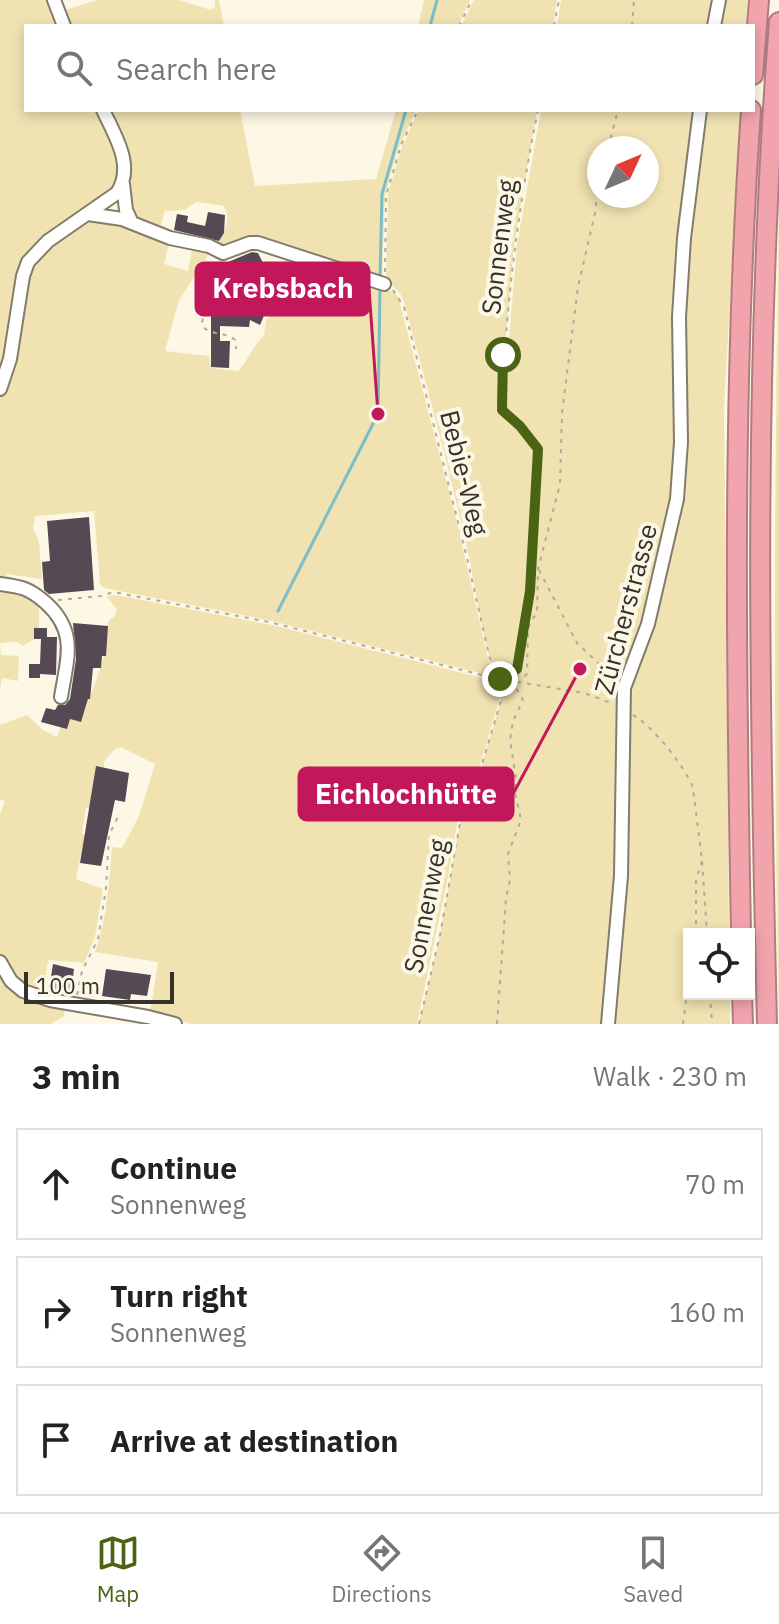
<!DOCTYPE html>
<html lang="en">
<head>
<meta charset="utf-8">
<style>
	body { margin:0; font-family:"IBM Plex Sans",sans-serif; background:#f2f2f2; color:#222 }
	.controls { position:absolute; right:24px; bottom:24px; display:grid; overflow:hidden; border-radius:0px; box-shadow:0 4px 12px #0003 }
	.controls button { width:72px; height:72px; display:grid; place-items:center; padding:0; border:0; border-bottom:2px solid #e0e0e0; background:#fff; color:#222; font:40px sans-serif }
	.compass { position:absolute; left:587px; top:136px; width:72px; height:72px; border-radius:50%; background:#fff; box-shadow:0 4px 12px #0003; rotate:46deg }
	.scale { position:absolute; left:24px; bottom:20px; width:150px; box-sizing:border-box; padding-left:8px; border:4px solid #34322b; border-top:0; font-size:22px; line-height:28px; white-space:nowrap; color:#34322b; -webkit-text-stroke:6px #fdf8e5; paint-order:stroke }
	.stop { position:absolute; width:24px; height:24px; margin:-18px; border:6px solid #4a6414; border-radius:50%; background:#fff }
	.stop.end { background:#4a6414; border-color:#fff; box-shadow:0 2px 8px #0008 }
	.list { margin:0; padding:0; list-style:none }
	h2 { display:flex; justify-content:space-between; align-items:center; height:104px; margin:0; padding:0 32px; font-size:34px }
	h2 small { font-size:26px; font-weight:400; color:#767676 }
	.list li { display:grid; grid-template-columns:52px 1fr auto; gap:24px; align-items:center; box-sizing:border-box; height:112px; margin:0 16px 16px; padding:0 16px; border:2px solid #e0e0e0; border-radius:0px }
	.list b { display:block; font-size:30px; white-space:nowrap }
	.list p { margin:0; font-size:26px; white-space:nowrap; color:#767676 }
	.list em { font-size:26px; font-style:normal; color:#767676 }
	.icon { flex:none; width:44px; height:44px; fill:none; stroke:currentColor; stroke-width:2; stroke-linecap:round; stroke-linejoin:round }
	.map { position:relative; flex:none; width:779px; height:1024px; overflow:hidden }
	.search { position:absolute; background:#fff; box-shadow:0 4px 12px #0003; left:24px; right:24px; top:24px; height:88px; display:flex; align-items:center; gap:20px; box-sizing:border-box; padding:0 28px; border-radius:0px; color:#767676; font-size:30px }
	.sheet { height:488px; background:#fff }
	nav { display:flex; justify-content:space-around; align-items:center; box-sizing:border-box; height:112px; border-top:2px solid #e0e0e0; background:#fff; font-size:22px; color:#767676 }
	nav a { display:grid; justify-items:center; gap:4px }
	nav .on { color:#4a6414 }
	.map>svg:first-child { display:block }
</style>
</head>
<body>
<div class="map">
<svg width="779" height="1024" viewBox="0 0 779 1024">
	<rect width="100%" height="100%" fill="#fdf8e5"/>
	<path fill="#f0e2b1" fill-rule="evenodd" d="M0 0H52L62 26H26V110H101L121 157 116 189 31 254 11 341 0 374Z
		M98 0H178L211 10 215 7V0H219L224 26H68L61 11Z
		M424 0H470L458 26H418Z
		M474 0H557L553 26H461Z
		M561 0H747L746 26H557Z
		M107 110H240L255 186 376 179 396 110H416L397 152 385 195 382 279 257 240 230 248 216 246C225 233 231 221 224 206L197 202 184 210 165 211 159 231 135 218 133 200 129 194Z
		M419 110H537L514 245 499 411 531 442 535 453 527 591 515 668 511 672 498 676C485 659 475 583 469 557 450 472 427 387 404 302L400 293 386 280 388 194 401 149Z
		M541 110H741L724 407 729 934H689V994H730V1024H419L440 935 462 812 479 774 503 694 517 670 531 591 539 454 536 438 503 408 517 245ZM599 148H647V196H599Z
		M779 210V1012C773 745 774 478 779 210Z
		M99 218 170 239 164 264 188 271 193 245 210 250 207 257 179 300 165 351 209 356 211 368 238 371C250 359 251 347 264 336L266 320 282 302 273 283 302 261 382 285 398 296 456 518 492 676 272 621 104 588 100 584 94 511 35 516 33 529 39 541 42 579 7 574 5 583 0 582V394L24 282 36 256 80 222Z
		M0 588 16 592 39 607V628H34V639L23 646 17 642 0 643 1 655 19 656 18 681 2 678 0 690Z
		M116 595 272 625 495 681 501 694 478 772 459 812 449 872 417 1024H192L150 1013 158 962 95 952C107 919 109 883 112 847L122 848 139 816 155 764 121 747 115 749 104 761V768L96 767 90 808H86L82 834 85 835 76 879 103 889 95 937 84 963 48 960 43 994C22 985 9 975 0 953V814L5 801 0 800V725L27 715 43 730 57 737 60 727 67 729 70 719 81 722C92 687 109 657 108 621L114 617 117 609 106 596Z
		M0 975 13 990 65 1005 64 1016 51 1024H0Z"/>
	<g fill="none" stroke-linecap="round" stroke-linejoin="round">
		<path stroke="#7abec8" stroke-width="3" d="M430 26 437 0
			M380 276 382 194 406 110
			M278 611 378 414 380 288"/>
	</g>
	<path fill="#554954" d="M208 212 225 215 224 233 219 241 174 230 177 214 188 216 187 222 205 226Z
		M252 252 258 253 265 267 237 280 228 262Z
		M216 288H234V294H246V307L259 308 266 311 260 325 250 320 249 327 220 326V341H230L229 368 211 367V308H216Z
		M89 517 94 590 49 594 44 590 42 562 50 561 47 521Z
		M73 623 108 626 106 656H102L101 668H93L90 699H88L81 722 70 719 67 729 41 722 46 708 55 710 58 705H65L70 699 76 659Z
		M34 628H47V637H57L56 675 40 674V678H29V664H40L41 639H34Z
		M96 766 129 773 125 802 115 800 101 866 80 863Z
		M53 964 74 969 71 994 49 990Z
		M106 969 151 975 147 996 131 994 130 1000 102 996Z"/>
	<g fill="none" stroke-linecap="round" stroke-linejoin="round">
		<defs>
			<path id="minor" d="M54 0 64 26
				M714 26 719 0
				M88 214 122 219 132 223 126 210 123 184
				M132 223 170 238 209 246 223 253 250 243H258L384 284
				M0 389 10 359 23 276 28 262 48 241 117 193C135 166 115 136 103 110
				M0 584C22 587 29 588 46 603 78 632 67 659 61 697
				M0 962 11 981 23 991 50 1000 148 1017 175 1024
				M608 1024 621 876 624 688 648 624 677 499 681 442 679 317 684 238 700 110"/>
			<path id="highway" d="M753 75 759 0
				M741 934C736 659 732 385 751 110
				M742 994 743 1024
				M767 1024C759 690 753 355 779 22"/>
		</defs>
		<use href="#minor" stroke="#817c6b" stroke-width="16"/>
		<use href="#highway" stroke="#b07c80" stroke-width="22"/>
		<path stroke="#b0ac9d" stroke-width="2" stroke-dasharray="4 6" stroke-linecap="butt" d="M459 26 472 0
			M554 26 559 0
			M632 26 634 0
			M608 148 618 110
			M223 262C219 283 202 310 202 325 210 337 224 330 235 340L236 349
			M385 272 386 196 401 145 418 110
			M393 290 404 307 467 558 494 677
			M539 570 577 643 614 678
			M58 600 102 596 113 592 269 622 494 678 584 693 614 704
			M633 715C651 724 687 769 693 788L702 860 707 934
			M696 934V880L702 861
			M710 994 712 1024
			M77 995 82 971 98 939 106 888 109 835 120 813
			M419 1024 440 935 462 812 479 774 503 694 500 679 517 669 530 591 538 449 520 426 502 410C505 310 518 208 538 110
			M497 1024 506 898 510 880 508 854 521 820 515 793 516 778 510 740 513 721 523 700 516 688 506 684 505 680 517 675 525 676 527 674 528 632 530 622 537 613 538 569 560 484 562 413 578 287 595 213 599 179
			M683 1024 689 977"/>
		<use href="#minor" stroke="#fff" stroke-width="12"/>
		<use href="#highway" stroke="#f2a4ad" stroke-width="18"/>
	</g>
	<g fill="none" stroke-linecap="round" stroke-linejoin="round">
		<path stroke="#4a6414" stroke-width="10" d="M500 679 517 669 530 591 538 449 520 426 502 410 503 355"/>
	</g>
	<g text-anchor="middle" stroke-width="8" stroke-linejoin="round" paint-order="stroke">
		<g font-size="26" fill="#34322b" stroke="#fdf8e5">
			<text transform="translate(499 247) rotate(-83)" y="9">Sonnenweg</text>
			<text transform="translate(464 473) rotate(76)" y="9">Bebie-Weg</text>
			<text transform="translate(626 609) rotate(-75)" y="9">Zürcherstrasse</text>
			<text transform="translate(426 906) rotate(-79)" y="9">Sonnenweg</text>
		</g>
	</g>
	<path fill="none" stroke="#c2185b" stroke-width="3" d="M378 414L369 289M580 669L513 794"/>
	<g fill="#c2185b" stroke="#fdf8e5" stroke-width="3">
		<circle cx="378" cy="414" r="8"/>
		<circle cx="580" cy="669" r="8"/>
	</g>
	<g fill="#c2185b" stroke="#c2185b" stroke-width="3">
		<rect x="196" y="263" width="173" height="52" rx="8"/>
		<rect x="299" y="768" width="214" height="52" rx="8"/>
	</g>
	<g font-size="28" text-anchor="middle" font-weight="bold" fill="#fff">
		<text x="283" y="298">Krebsbach</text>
		<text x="406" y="804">Eichlochhütte</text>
	</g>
</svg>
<div class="controls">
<button><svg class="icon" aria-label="locate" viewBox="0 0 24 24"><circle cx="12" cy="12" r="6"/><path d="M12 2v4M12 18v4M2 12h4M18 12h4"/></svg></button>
</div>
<svg class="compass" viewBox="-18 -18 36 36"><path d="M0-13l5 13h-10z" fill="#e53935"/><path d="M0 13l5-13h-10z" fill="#767676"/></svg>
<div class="scale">100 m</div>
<div class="stop" style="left:503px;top:355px"></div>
<div class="stop end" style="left:500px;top:679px"></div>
<div class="search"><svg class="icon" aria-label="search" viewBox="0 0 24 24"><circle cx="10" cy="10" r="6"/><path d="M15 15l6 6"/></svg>Search here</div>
</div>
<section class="sheet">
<h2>3 min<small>Walk · 230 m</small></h2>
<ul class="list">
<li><svg class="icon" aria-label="ahead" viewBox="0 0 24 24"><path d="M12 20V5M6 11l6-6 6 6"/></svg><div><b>Continue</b><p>Sonnenweg</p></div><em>70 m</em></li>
<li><svg class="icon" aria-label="right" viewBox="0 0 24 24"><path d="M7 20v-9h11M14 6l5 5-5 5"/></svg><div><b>Turn right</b><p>Sonnenweg</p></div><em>160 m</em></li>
<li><svg class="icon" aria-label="arrive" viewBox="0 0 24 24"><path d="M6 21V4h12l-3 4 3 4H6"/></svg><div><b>Arrive at destination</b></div></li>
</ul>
</section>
<nav>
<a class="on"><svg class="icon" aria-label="map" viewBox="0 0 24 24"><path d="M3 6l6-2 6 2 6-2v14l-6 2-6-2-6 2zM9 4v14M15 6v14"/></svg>Map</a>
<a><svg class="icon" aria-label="directions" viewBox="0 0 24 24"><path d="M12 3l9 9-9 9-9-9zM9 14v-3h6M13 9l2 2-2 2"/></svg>Directions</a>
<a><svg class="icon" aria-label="saved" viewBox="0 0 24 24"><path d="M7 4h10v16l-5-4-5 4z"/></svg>Saved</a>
</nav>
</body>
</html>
